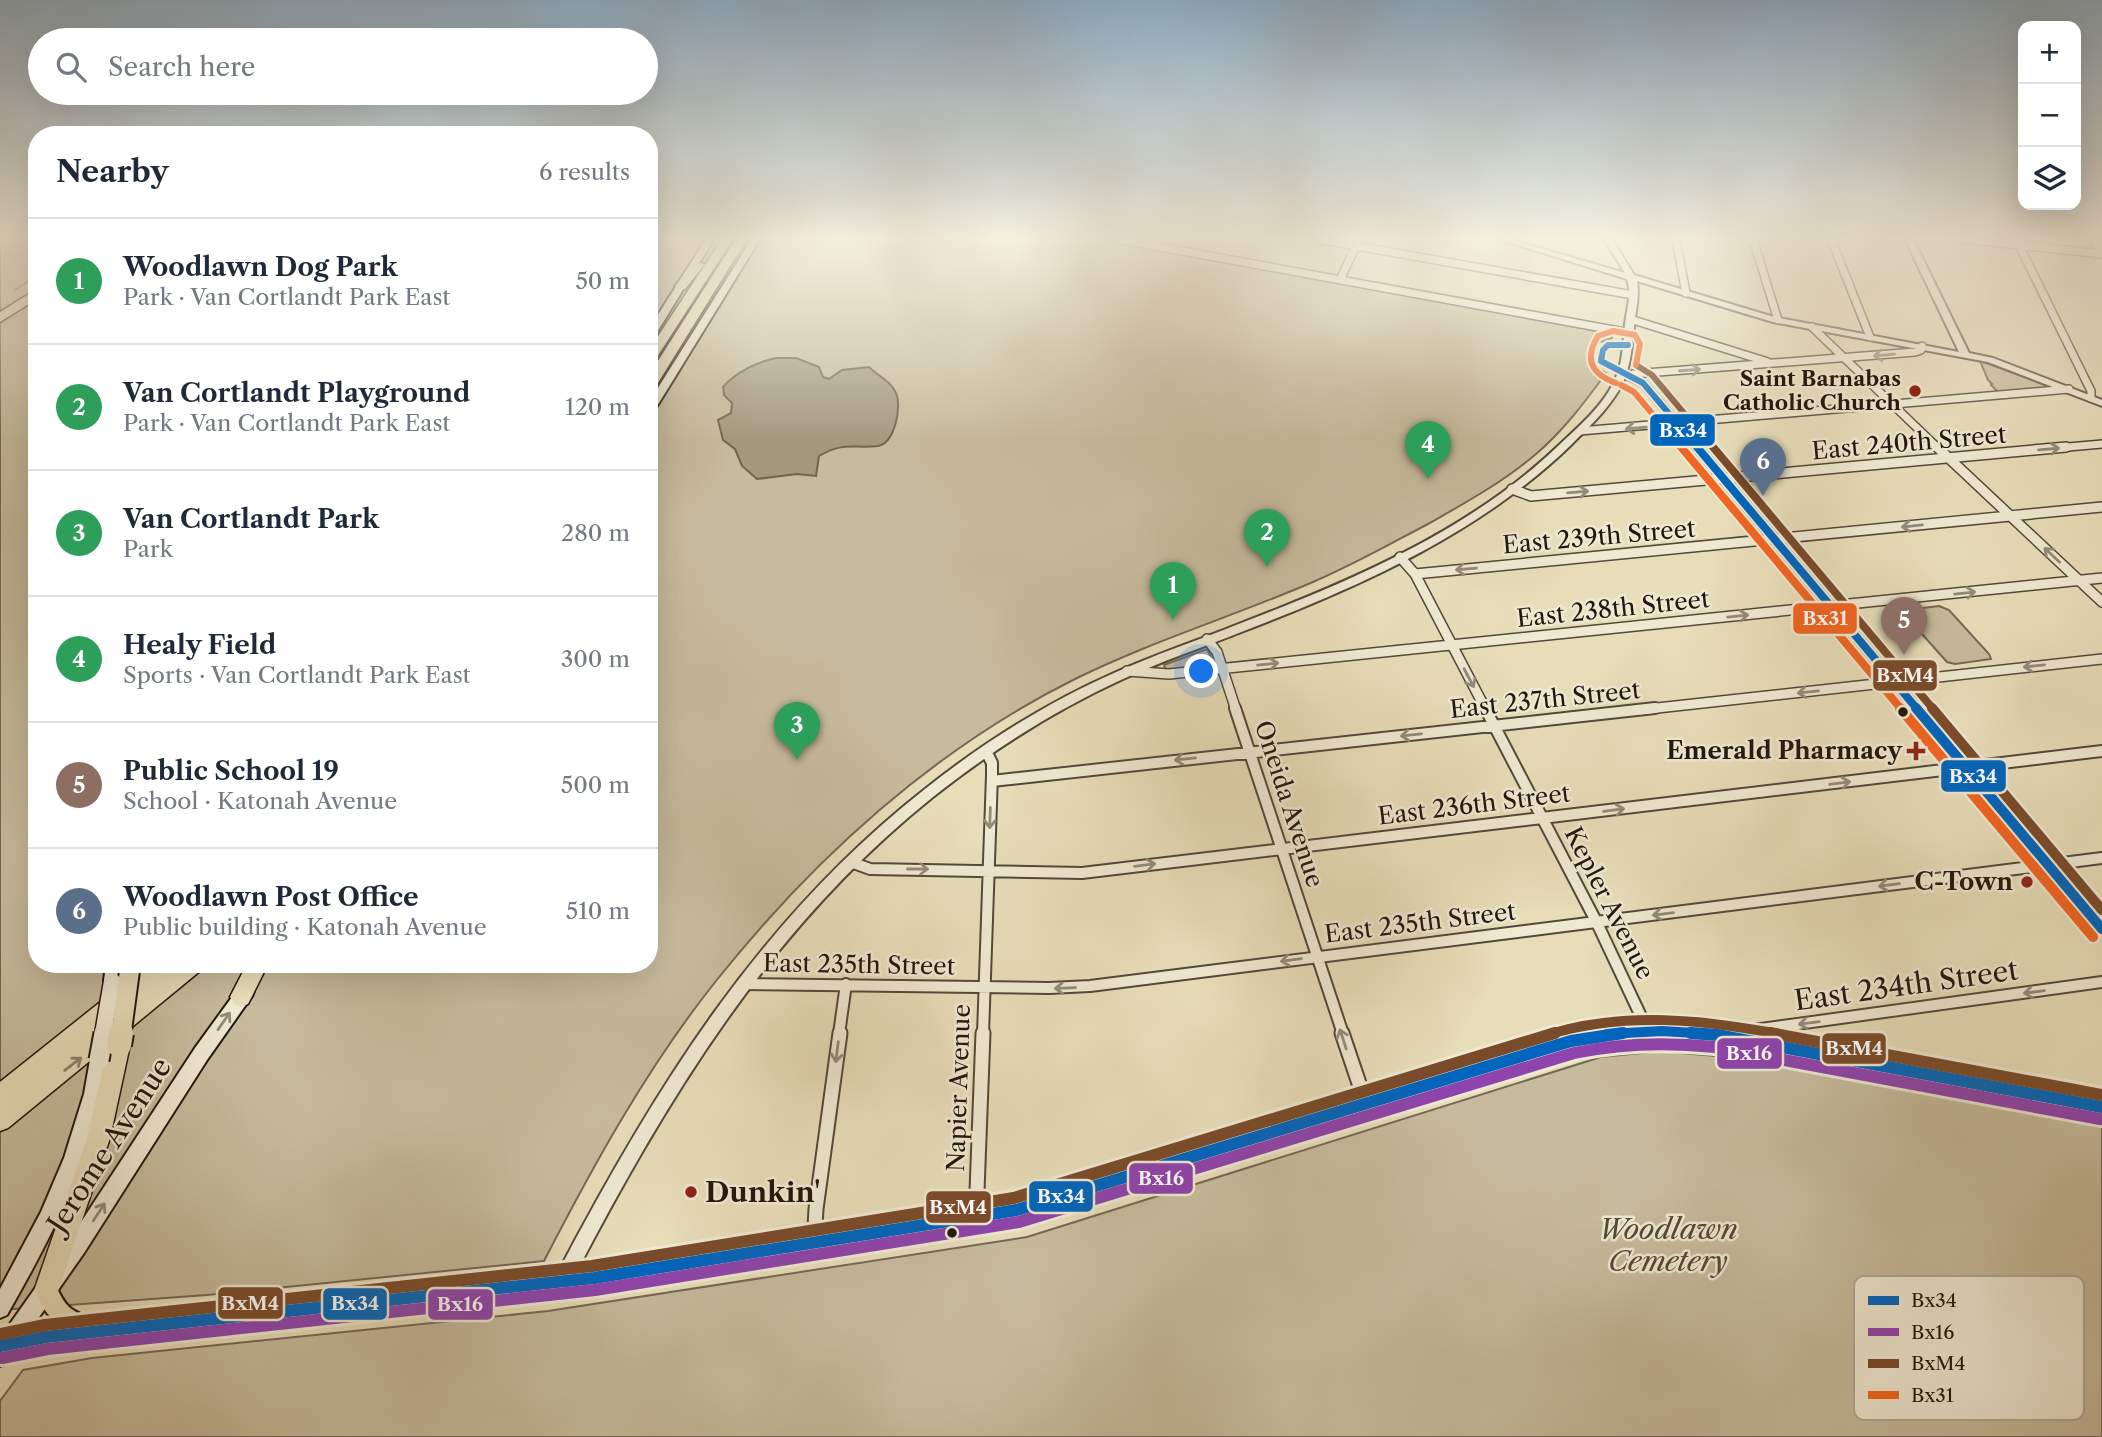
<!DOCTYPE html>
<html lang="en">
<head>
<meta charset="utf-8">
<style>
	body { margin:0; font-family:"Libre Caslon Text",serif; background:#f6f6f7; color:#1f2937 }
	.controls { position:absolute; right:21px; top:21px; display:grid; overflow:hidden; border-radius:14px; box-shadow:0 7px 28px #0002 }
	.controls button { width:63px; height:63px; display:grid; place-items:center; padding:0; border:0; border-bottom:2px solid #e0e1e3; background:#fff; color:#1f2937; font:35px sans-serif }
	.you { position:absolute; left:1202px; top:672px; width:24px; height:24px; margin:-18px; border:5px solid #fff; border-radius:50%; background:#1a73e8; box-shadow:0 0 0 10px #1a73e833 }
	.badge { display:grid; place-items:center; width:46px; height:46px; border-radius:50%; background:#db2777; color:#fff; font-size:23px; font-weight:700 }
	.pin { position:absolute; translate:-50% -58px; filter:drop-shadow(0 2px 4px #0008) }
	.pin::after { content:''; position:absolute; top:37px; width:24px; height:21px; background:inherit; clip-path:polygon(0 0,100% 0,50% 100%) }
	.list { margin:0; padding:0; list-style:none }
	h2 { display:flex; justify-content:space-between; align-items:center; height:91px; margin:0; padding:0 28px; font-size:30px }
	h2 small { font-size:23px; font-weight:400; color:#747a83 }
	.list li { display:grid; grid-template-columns:46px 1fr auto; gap:21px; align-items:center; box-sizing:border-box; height:126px; padding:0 28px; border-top:2px solid #e0e1e3 }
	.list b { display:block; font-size:26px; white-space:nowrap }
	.list p { margin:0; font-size:23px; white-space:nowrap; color:#747a83 }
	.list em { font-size:23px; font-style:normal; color:#747a83 }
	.icon { flex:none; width:38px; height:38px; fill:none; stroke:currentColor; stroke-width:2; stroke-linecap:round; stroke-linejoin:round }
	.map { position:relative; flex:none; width:2102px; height:1437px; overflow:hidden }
	.search { position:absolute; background:#fff; box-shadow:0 7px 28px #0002; left:28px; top:28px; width:630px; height:77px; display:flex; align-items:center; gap:18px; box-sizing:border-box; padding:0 24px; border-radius:38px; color:#747a83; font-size:26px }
	.panel { position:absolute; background:#fff; box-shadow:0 7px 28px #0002; left:28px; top:126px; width:630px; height:847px; border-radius:28px }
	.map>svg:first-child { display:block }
</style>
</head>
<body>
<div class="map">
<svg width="2102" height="1437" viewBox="0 0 2102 1437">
	<rect width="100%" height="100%" fill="#e7ddb9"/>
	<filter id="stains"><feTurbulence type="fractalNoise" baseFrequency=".00286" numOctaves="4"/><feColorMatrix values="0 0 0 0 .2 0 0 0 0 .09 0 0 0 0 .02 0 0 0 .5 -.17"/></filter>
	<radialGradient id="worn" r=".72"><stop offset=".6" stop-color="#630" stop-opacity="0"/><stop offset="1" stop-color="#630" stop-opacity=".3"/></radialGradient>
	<path fill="#c6bb9c" stroke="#746855" stroke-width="2" d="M0 239H37V964H649V239H1104L1612 333V338L1597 343 1593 355V365L1606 373C1585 402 1563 431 1536 454 1503 482 1465 503 1428 524 1390 544 1353 565 1313 582 1234 616 1152 641 1075 679 934 749 813 859 716 981 648 1066 594 1164 544 1261L207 1295 0 1310Z
		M1980 361 2055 388 1998 392 1991 385 1992 384 1988 380Z
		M1939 606 1949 610 1989 654 1991 659 1955 664 1947 662 1903 613 1907 610Z
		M1207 649 1217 668 1167 673 1164 665Z
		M1661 1051 1726 1057 2102 1127V1437H0V1401L23 1370 92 1358 548 1311 1027 1237 1601 1057Z"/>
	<path fill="#a4997f" stroke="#706552" stroke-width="2" d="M776 358H796L819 367 823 377 829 379 842 370 869 367C878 376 891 381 896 393 902 406 895 443 878 446 852 449 845 441 819 456L816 476 797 474 757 479 742 466 735 449 723 440 718 420 731 413 732 403 724 395 723 387C736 372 757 362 776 358Z"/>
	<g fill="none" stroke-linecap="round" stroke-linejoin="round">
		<path stroke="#706552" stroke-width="2" d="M15 290 37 275"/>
		<defs>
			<path id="minor-far3" d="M1117 239 1630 333
				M1317 239 1633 295
				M1676 239 1686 293
				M1753 239 1778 320
				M1831 239 1870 337
				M1963 239 2102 254
				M2016 239 2091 391V398
				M2093 239 2102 253
				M1340 280 1359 239
				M1630 319 1768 362
				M1812 327 1939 449
				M1622 373 1643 383 1699 449
				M1633 374 1915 352 1921 350 1922 346
				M1580 431 2069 389
				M2046 449 2102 444"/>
			<path id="minor-far2" d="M1697 447 1918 710
				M1937 447 2102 602
				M1512 489 1531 496 2066 447
				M1400 557 1415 574 1486 710
				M1415 574 2102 507
				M1207 639 1217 652 1236 710
				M1127 671 1169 674 2102 578
				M1639 710 2102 659"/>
			<path id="minor-far1" d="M1235 708 1343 1034
				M1485 708 1597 923 1647 1029
				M1916 708 2102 929
				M992 781 1655 708
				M851 862 870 869 1082 873 2102 751
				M742 984 1049 988 1090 986 2102 858
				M1732 1033 2102 982
				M839 1034 846 984
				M983 1034 992 775V763L986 751"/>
			<path id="minor" d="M1342 1033 1366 1104
				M1732 1033H1735
				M976 1217 983 1033
				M814 1244 816 1209 840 1033"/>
			<path id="tertiary" d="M1498 239H1509L1625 273 1604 239H1612L1634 275 1774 317 1959 352 1905 239H1913L1969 353 1993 358 2102 400V406L1988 362 1773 322 1637 281C1640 297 1635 312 1634 327 1632 345 1631 363 1624 380 1613 405 1590 426 1571 445 1480 533 1361 586 1244 631 1204 647 1162 661 1123 679 1055 710 991 751 933 797 768 929 664 1103 568 1288L562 1291 556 1288 553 1282 556 1276C653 1091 758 920 925 789 983 743 1046 703 1114 673 1154 655 1196 641 1236 625 1349 582 1469 531 1557 447 1577 428 1600 409 1613 384 1623 365 1623 344 1625 324 1627 308 1632 294 1627 279Z"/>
			<path id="secondary" d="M706 239H714L654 337 649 340V329Z
				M752 239H760L654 411 649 414V402Z
				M106 964H122L118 986 112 989 106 986 104 981Z
				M246 983 252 986 254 991 252 996 207 1060 84 1253 7 1363 0 1366V1338L70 1239 195 1048 240 986Z
				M99 1052 105 1054C109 1064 105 1075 103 1086 88 1168 48 1243 7 1315L0 1318V1289L41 1212 64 1158 84 1094 90 1060 93 1054Z"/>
			<path id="primary" d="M1662 1022 1717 1027 2102 1098V1116L1717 1043C1667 1037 1620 1037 1571 1049L1017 1220 594 1288 46 1347 0 1356V1336L60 1325C47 1316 33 1298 40 1281L47 1278 54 1281C65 1308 70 1311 98 1321L594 1268 1017 1200 1571 1033 1608 1025Z"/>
			<path id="motorway" d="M0 239H9L0 243Z
				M722 239H733L655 360 649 364V350Z
				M736 239H747L656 386 649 390V375Z
				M695 262 705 264 685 289H677L675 286Z
				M37 289V299L0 322V312Z
				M148 964H174L173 968 177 964H203L200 971 121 1036 127 1038 130 1045 110 1138 59 1288 56 1297 47 1300 38 1297 35 1288 87 1138 108 1046 8 1128 0 1131V1082Z
				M247 964H268L248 1004 241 1007 234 1004 230 997Z"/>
		</defs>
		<use href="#minor-far3" stroke="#534839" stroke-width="10"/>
		<use href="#minor-far2" stroke="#534839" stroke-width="12"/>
		<use href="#minor-far1" stroke="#534839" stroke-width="14"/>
		<use href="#minor" stroke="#534839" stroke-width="17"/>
		<use href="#tertiary" stroke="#534839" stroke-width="4"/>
		<use href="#secondary" stroke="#22160e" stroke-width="4"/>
		<use href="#primary" stroke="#22160e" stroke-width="4"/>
		<use href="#motorway" stroke="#22160e" stroke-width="3"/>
		<use href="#minor-far3" stroke="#efe9d2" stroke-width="7"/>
		<use href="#minor-far2" stroke="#efe9d2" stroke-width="9"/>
		<use href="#minor-far1" stroke="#efe9d2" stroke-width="10"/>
		<use href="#minor" stroke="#efe9d2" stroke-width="13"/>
		<use href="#tertiary" fill="#efe9d2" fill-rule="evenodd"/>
		<use href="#secondary" fill="#efe9d2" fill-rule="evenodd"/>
		<use href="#primary" fill="#e7ddb9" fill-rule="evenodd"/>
		<use href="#motorway" fill="#e7ddb9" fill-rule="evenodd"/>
		<defs>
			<path id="secondary-bridge-far1" d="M103 1034 112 981"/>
			<path id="secondary-bridge" d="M99 1060 104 1033"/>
			<path id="motorway-bridge-far1" d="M121 1034 130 967"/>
			<path id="motorway-bridge" d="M119 1045 121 1033"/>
		</defs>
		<use href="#secondary-bridge-far1" stroke="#22160e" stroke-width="19" stroke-linecap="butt"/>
		<use href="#secondary-bridge" stroke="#22160e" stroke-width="23" stroke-linecap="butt"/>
		<use href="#motorway-bridge-far1" stroke="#22160e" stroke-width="23" stroke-linecap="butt"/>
		<use href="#motorway-bridge" stroke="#22160e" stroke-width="28" stroke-linecap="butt"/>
		<use href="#secondary-bridge-far1" stroke="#efe9d2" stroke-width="16"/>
		<use href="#secondary-bridge" stroke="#efe9d2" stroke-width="19"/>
		<use href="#motorway-bridge-far1" stroke="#e7ddb9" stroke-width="19"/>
		<use href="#motorway-bridge" stroke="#e7ddb9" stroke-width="24"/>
		<defs>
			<path id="bus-1-far3" d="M1628 345H1608L1603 350 1601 361 1643 383 1699 449"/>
			<path id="bus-1-far2" d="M1697 447 1918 710"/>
			<path id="bus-1-far1" d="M1916 708 2102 929
				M1607 1034 1662 1031 1710 1034"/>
			<path id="bus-1" d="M1691 1033 1717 1035 2102 1107
				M0 1346 46 1337 594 1278 1017 1210 1571 1041 1623 1033"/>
			<path id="bus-2" d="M2 1358 48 1349 595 1290 1019 1222 1574 1053C1621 1043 1667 1042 1715 1047L2100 1119"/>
			<path id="bus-3-far3" d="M1636 365 1652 375 1714 449"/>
			<path id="bus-3-far2" d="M1713 447 1934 710"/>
			<path id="bus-3-far1" d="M1932 708 2102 910
				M1550 1034C1627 1011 1702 1020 1779 1034"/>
			<path id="bus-3" d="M1770 1033 2102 1095
				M0 1334 45 1325 592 1266 1014 1198 1555 1033"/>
			<path id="bus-4-far2" d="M1616 383C1591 374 1584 359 1598 336L1613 331 1635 335 1640 344 1636 365
				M1621 385 1634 392 1682 449"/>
			<path id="bus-4-far1" d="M1681 447 1902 710"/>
			<path id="bus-4" d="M1900 708 2093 937"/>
		</defs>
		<use href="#bus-1-far3" stroke="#efe9d2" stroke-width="10"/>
		<use href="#bus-1-far2" stroke="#efe9d2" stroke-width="12"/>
		<use href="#bus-1-far1" stroke="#efe9d2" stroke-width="15"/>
		<use href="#bus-1" stroke="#efe9d2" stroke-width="18"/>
		<use href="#bus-2" stroke="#efe9d2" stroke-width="18"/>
		<use href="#bus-3-far3" stroke="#efe9d2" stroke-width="10"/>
		<use href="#bus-3-far2" stroke="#efe9d2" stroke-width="12"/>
		<use href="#bus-3-far1" stroke="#efe9d2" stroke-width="15"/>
		<use href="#bus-3" stroke="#efe9d2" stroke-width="18"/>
		<use href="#bus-4-far2" stroke="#efe9d2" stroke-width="10"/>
		<use href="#bus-4-far1" stroke="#efe9d2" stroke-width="12"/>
		<use href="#bus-4" stroke="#efe9d2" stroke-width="15"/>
		<use href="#bus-1-far3" stroke="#0065bd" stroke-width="6"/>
		<use href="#bus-1-far2" stroke="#0065bd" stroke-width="8"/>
		<use href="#bus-1-far1" stroke="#0065bd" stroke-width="10"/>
		<use href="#bus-1" stroke="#0065bd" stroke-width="12"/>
		<use href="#bus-2" stroke="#8e44ad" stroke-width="12"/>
		<use href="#bus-3-far3" stroke="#7a4b2a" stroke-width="6"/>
		<use href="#bus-3-far2" stroke="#7a4b2a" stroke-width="8"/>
		<use href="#bus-3-far1" stroke="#7a4b2a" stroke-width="10"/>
		<use href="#bus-3" stroke="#7a4b2a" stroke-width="12"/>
		<use href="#bus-4-far2" stroke="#f26522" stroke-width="6"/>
		<use href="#bus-4-far1" stroke="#f26522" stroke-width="8"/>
		<use href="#bus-4" stroke="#f26522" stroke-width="10"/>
	</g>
	<defs><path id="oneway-shaft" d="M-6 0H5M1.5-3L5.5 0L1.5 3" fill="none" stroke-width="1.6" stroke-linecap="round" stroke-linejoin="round" transform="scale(1.75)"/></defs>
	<g stroke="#938a7a">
		<use href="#oneway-shaft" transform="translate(1884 355) rotate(175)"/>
		<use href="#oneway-shaft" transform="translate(1690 370) rotate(-4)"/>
		<use href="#oneway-shaft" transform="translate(1636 428) rotate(175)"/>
		<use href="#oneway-shaft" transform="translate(2049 449) rotate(-5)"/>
		<use href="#oneway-shaft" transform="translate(1578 492) rotate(-5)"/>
		<use href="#oneway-shaft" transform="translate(1912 526) rotate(174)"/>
		<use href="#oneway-shaft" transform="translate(2052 555) rotate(-137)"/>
		<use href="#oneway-shaft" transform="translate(1466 569) rotate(175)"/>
		<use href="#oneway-shaft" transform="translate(1965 593) rotate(-6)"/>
		<use href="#oneway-shaft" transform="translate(1738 616) rotate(-6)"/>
		<use href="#oneway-shaft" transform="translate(1268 664) rotate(-6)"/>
		<use href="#oneway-shaft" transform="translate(2034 666) rotate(174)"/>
		<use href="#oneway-shaft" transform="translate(1469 678) rotate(62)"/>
		<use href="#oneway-shaft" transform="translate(1808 692) rotate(174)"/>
		<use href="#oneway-shaft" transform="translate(1411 735) rotate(174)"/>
		<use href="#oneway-shaft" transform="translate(1185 759) rotate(174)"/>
		<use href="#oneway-shaft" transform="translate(1840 783) rotate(-7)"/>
		<use href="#oneway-shaft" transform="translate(1614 810) rotate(-7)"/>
		<use href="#oneway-shaft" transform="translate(990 818) rotate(92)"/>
		<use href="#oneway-shaft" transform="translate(1145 865) rotate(-7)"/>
		<use href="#oneway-shaft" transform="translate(918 869)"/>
		<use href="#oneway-shaft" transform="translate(1889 885) rotate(173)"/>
		<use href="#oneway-shaft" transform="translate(1663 914) rotate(173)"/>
		<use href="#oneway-shaft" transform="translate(1291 960) rotate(173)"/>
		<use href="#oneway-shaft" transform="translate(1065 988) rotate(178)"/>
		<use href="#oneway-shaft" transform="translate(2034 992) rotate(172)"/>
		<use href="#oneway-shaft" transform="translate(224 1021) rotate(-55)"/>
		<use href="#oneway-shaft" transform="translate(1809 1023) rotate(172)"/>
		<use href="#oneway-shaft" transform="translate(1343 1039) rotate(-108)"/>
		<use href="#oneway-shaft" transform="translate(837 1052) rotate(97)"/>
		<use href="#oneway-shaft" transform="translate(99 1212) rotate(-57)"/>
	</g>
	<use stroke="#8e836c" href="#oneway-shaft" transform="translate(73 1064) rotate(-38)"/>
	<linearGradient id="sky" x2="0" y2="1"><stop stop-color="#8da9be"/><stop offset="0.54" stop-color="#f4f0e0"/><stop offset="1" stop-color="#f4f0e0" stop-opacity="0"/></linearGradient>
	<rect width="2102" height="440" fill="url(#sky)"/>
	<g fill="#8f2418" stroke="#efe9d2" stroke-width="2.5">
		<circle cx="1915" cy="391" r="7"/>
		<path d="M1912.5 740.5h7v7h7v7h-7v7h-7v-7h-7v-7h7z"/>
		<circle cx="2027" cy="882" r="7"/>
		<circle cx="691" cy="1192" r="7"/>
	</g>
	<g fill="#22160e" stroke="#efe9d2" stroke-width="2.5">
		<circle cx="1903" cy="712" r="6"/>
		<circle cx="952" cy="1233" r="6"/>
	</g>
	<g text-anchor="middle" stroke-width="5" stroke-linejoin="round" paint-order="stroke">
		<g font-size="21" font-weight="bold" fill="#22160e" stroke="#efe9d2" text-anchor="end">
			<text x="1901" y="386">Saint Barnabas<tspan x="1901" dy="24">Catholic Church</tspan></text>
		</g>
		<g font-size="24" fill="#22160e" stroke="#efe9d2">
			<text transform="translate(1909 443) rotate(-5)" y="8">East 240th Street</text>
			<text transform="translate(1599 537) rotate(-5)" y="8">East 239th Street</text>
			<text transform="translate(1613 609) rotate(-6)" y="8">East 238th Street</text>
			<text transform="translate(1545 700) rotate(-6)" y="8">East 237th Street</text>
			<text transform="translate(1289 804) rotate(72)" y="8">Oneida Avenue</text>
			<text transform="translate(1474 805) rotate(-7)" y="8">East 236th Street</text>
			<text transform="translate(1609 903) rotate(63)" y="8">Kepler Avenue</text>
			<text transform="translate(1420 923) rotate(-7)" y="8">East 235th Street</text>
			<text transform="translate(859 965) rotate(1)" y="8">East 235th Street</text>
			<text transform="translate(959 1088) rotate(-88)" y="8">Napier Avenue</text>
		</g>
		<g font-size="24" font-weight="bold" fill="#22160e" stroke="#efe9d2" text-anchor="end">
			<text x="1902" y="759">Emerald Pharmacy</text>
			<text x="2013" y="890">C-Town</text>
		</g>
		<g font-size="28" fill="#22160e" stroke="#efe9d2">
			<text transform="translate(1906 985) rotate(-8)" y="10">East 234th Street</text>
			<text transform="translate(109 1145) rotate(-57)" y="10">Jerome Avenue</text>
		</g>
		<g font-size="28" font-weight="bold" fill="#22160e" stroke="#efe9d2" text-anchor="start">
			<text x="705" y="1202">Dunkin'</text>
		</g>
		<g font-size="28" font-style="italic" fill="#534839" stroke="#efe9d2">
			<text x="1668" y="1239">Woodlawn<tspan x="1668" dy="32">Cemetery</tspan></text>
		</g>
	</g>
	<rect x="1854" y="1276" width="230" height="144" rx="10" fill="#efe9d2" stroke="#b2aa97" stroke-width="2"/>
	<rect x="1868" y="1296" width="31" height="9" fill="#0065bd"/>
	<rect x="1868" y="1328" width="31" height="8" fill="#8e44ad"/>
	<rect x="1868" y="1359" width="31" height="9" fill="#7a4b2a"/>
	<rect x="1868" y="1391" width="31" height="8" fill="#f26522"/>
	<g font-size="19" fill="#22160e">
		<text x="1911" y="1307">Bx34</text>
		<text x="1911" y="1339">Bx16</text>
		<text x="1911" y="1370">BxM4</text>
		<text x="1911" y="1402">Bx31</text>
	</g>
	<g stroke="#efe9d2" stroke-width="2.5">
		<rect x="1649" y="413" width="67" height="34" rx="7" fill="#0065bd"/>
		<rect x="1792" y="602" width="66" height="33" rx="7" fill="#f26522"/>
		<rect x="1872" y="659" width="66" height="33" rx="7" fill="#7a4b2a"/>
		<rect x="1940" y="759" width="67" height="34" rx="7" fill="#0065bd"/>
		<rect x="1821" y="1032" width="66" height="33" rx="7" fill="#7a4b2a"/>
		<rect x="1716" y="1037" width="67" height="33" rx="7" fill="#8e44ad"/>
		<rect x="1128" y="1162" width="66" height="33" rx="7" fill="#8e44ad"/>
		<rect x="1028" y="1180" width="66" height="33" rx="7" fill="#0065bd"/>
		<rect x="925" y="1190" width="67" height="34" rx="7" fill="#7a4b2a"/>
		<rect x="217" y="1286" width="67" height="34" rx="7" fill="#7a4b2a"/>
		<rect x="322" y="1287" width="66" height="34" rx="7" fill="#0065bd"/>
		<rect x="427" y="1288" width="67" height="33" rx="7" fill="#8e44ad"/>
	</g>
	<g font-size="19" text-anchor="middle" font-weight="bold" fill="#fff">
		<text x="1683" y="437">Bx34</text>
		<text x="1825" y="625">Bx31</text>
		<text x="1905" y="682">BxM4</text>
		<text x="1973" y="783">Bx34</text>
		<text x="1854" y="1055">BxM4</text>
		<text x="1749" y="1060">Bx16</text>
		<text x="1161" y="1185">Bx16</text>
		<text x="1061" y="1203">Bx34</text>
		<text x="958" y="1214">BxM4</text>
		<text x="250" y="1310">BxM4</text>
		<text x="355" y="1310">Bx34</text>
		<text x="460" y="1311">Bx16</text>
	</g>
	<rect width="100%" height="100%" filter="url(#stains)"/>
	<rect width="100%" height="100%" fill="url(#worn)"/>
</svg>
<div class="controls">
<button>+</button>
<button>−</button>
<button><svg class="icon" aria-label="layers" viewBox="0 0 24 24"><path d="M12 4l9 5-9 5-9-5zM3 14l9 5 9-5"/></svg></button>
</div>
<div class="you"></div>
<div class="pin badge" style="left:1173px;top:620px;background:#2e9e5b">1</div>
<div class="pin badge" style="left:1267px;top:567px;background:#2e9e5b">2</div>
<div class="pin badge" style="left:797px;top:760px;background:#2e9e5b">3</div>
<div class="pin badge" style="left:1428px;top:479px;background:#2e9e5b">4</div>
<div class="pin badge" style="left:1904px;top:655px;background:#8d6e63">5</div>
<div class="pin badge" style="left:1763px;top:496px;background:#5c6f8a">6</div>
<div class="search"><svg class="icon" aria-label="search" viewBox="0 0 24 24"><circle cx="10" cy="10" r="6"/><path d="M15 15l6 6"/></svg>Search here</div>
<section class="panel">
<h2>Nearby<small>6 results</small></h2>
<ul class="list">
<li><span class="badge" style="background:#2e9e5b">1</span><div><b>Woodlawn Dog Park</b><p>Park · Van Cortlandt Park East</p></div><em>50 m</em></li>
<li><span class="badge" style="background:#2e9e5b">2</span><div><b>Van Cortlandt Playground</b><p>Park · Van Cortlandt Park East</p></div><em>120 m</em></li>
<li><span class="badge" style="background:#2e9e5b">3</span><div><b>Van Cortlandt Park</b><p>Park</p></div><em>280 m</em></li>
<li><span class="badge" style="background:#2e9e5b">4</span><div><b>Healy Field</b><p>Sports · Van Cortlandt Park East</p></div><em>300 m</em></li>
<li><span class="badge" style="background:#8d6e63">5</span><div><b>Public School 19</b><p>School · Katonah Avenue</p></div><em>500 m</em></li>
<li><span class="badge" style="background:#5c6f8a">6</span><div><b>Woodlawn Post Office</b><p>Public building · Katonah Avenue</p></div><em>510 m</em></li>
</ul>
</section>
</div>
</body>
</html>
